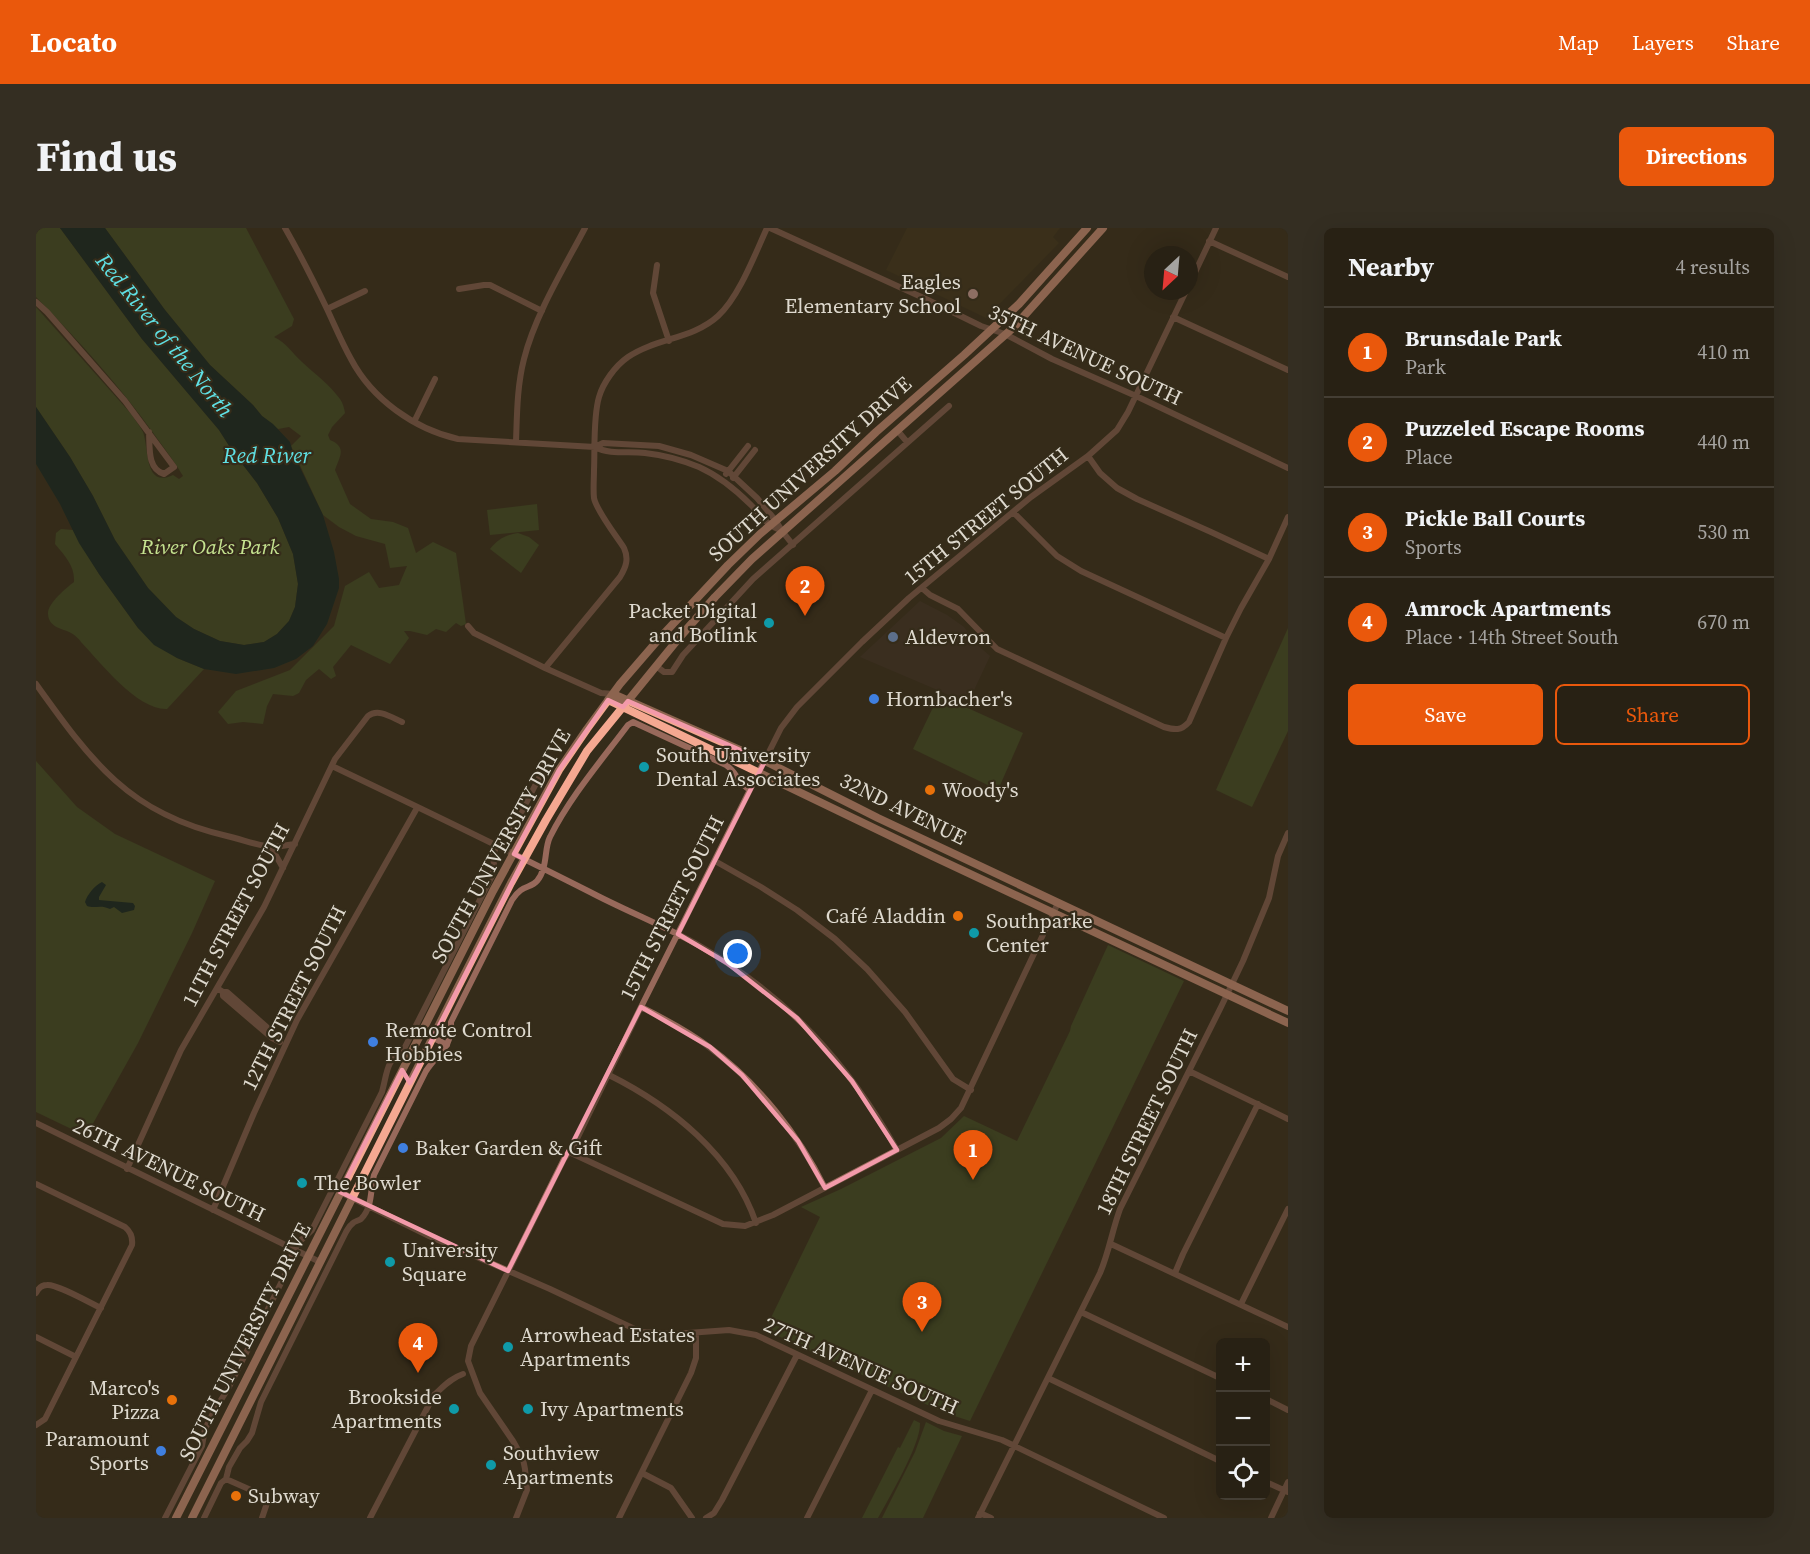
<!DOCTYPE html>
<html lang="en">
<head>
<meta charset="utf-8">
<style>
	body { margin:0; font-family:"Source Serif 4",serif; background:#342e22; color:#f1f3f6 }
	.controls { position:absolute; right:18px; bottom:18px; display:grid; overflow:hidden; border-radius:9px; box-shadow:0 6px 24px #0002 }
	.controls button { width:54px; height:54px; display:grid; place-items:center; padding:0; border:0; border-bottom:2px solid #443e34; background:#282114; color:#f1f3f6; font:30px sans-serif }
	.compass { position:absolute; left:1108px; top:18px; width:54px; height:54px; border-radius:50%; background:#282114; box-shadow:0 6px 24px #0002; rotate:206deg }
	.you { position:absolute; left:702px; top:726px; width:21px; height:21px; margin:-15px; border:4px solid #fff; border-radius:50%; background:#1a73e8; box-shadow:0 0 0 9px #1a73e833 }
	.badge { display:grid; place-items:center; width:39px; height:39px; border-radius:50%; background:#ea580c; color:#fff; font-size:20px; font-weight:700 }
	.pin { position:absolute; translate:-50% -50px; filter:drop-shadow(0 2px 3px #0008) }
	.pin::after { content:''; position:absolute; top:32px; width:21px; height:18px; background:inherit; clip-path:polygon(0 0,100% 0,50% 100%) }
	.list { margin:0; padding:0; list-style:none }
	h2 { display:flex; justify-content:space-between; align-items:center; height:78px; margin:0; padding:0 24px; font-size:26px }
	h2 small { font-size:20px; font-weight:400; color:#a5a3a0 }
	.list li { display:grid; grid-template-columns:39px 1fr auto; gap:18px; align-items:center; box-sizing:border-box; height:90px; padding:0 24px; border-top:2px solid #443e34 }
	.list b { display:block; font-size:22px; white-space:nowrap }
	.list p { margin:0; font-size:20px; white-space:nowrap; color:#a5a3a0 }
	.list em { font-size:20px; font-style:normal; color:#a5a3a0 }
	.actions { display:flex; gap:12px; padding:18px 24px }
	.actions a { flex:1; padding:14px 0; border:2px solid #ea580c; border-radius:9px; text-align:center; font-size:21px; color:#ea580c }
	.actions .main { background:#ea580c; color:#fff }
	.icon { flex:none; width:33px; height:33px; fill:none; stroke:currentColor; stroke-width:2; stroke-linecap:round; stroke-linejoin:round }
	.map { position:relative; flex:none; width:1252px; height:1290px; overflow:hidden; border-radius:9px }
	header { display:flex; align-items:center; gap:36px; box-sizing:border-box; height:84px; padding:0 30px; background:#ea580c; color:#fff }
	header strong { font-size:28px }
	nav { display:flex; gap:33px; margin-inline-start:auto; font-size:21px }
	.intro { display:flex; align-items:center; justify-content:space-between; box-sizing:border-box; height:144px; padding:0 36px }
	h1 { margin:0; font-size:42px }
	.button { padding:15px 27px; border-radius:9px; background:#ea580c; color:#fff; font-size:21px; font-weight:700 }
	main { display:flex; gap:36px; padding:0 36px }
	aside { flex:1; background:#282114; border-radius:9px; box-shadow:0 6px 24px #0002 }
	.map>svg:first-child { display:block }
</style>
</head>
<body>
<header>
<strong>Locato</strong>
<nav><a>Map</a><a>Layers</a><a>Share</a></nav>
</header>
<div class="intro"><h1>Find us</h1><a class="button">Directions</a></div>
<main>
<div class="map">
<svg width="1252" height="1290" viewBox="0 0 1252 1290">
	<rect width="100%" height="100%" fill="#352c1a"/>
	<path fill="#40341b" d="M871 0H1024L1017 9 1023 15 950 90 850 42Z"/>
	<path fill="#423127" d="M884 373 911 387 928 399 939 415 954 428 932 475 824 429Z"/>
	<path fill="#435226" d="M0 0H24L106 111 183 202 197 224 221 255 242 290 257 326 262 356 259 379 253 393 241 406 228 414 208 417 184 413 158 401 140 389 112 360 79 312 57 268 34 229 0 179V79L96 187C99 192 104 198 107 204 113 220 108 261 137 247L143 251 147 248C139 234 128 220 118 206 83 157 42 112 0 69Z
		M69 0H210L258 91 256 98 238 109C251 115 256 125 266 134 279 146 294 157 304 171 307 175 308 180 309 185L296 199 292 207 294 212C311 219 304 228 299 242L314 276 335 291 357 294 372 300 380 325 397 314 420 325 430 396 425 398 420 395 410 404 400 401 391 407 374 403H368L373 410 354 436 315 417 297 439 300 448 295 451 283 441 270 452 263 465 257 468 237 466 231 478 227 496 207 494 192 496 182 484 200 463 254 442 298 398 309 358 333 344 343 360 363 357 371 338 354 340 349 316 320 308 303 299 287 287 255 218 265 208 253 199 242 201 226 188 217 177 174 137 129 82Z
		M501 276 503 302 454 307 451 282Z
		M25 301 37 302 63 346 102 400 141 430 168 441 131 481C101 482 65 435 45 414 43 411 39 407 35 405 26 400 13 400 12 386 11 376 30 360 38 354 39 338 29 328 19 316L20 305Z
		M482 305 493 309 503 317 485 345 454 321C462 311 469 307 482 305Z
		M1252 400V503L1216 579 1180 562Z
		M903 467 987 505 962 562 877 521Z
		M0 533 41 579 79 606 179 653 156 705 102 815 50 908 0 884Z
		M1072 717 1148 753 934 1193 909 1185 729 1102 784 989 765 979 805 961 905 910 928 888 981 913 1034 803 1035 798Z
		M878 1192 884 1195C885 1216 853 1270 842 1290H826L862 1219 864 1220Z
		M890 1194 908 1203 926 1208 887 1290H846L879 1224Z"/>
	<path fill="#052122" d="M24 0H69L129 82 174 137 217 177 226 188 237 196 254 214 257 225 287 287 298 324 303 351V360L291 396 277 418 260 431 238 440 200 446 168 441 141 430 118 417 102 400 63 346 43 315 24 276 0 236V179L34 229 57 268 79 312 112 360 140 389 158 401 184 413 208 417 228 414 241 406 253 393 259 379 262 356 257 326 242 290 221 255 197 224 183 202 106 111Z
		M66 654 70 657 63 669V672L97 675 99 678 98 682 86 685 78 679 74 681C64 676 59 681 51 678L49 674C51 667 59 657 66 654Z"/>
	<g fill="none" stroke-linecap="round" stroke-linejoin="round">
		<path stroke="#98695b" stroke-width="6" d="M249 0C264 26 278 54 291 81 299 98 306 115 315 131 336 171 378 201 422 211L559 219C574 227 593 223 609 225 627 227 646 232 663 239 683 248 699 261 715 277 727 289 729 296 746 303
			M734 0 892 72 945 98 969 106 1016 131 1100 168 1252 240
			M1173 13 1252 49
			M621 37 617 65 633 113
			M1153 57 1180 0
			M423 61 448 57H454L506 83
			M0 74 11 84 89 173 138 239 128 246C111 241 114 219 113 204
			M291 81 329 63
			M1137 89 1252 142
			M378 194 399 151
			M861 202 871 214
			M480 214C481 186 481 158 488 131 499 87 528 40 549 0
			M559 219 567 215 623 218 655 227 692 243 721 270 740 293 746 303 757 317
			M1052 228 1064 245 1081 260 1101 271 1175 304 1233 331
			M690 246 712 218
			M697 250 719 222
			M977 284 1021 328 1045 343 1190 410
			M886 360 894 367 922 381 961 421 1128 499C1139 502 1145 503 1153 494L1190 410 1205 380 1233 331 1252 289
			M432 398 438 405 509 440 565 465 577 466
			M620 438 628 444H636L647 427 717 351 913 178
			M509 440 584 349C590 339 593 331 588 320 581 309 560 282 558 270 557 261 558 251 558 242 559 221 557 189 563 169 567 155 579 138 592 129 620 110 657 111 682 88 703 69 719 26 731 0
			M0 456C55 533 93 586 191 608 205 611 222 618 236 619 243 619 251 617 259 616
			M296 538C382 579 469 621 554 664 590 683 629 698 664 718 752 769 812 835 861 922
			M235 619 247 640
			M679 633 725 659 761 682 799 711 831 741 869 784 917 851 935 862
			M181 760 187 764H191L242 809V813
			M187 764V768L236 810 244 814
			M605 779C629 791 652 803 673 819 722 855 762 906 789 960
			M396 809 411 817
			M1153 843 1252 891
			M573 847C635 878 697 927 720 995
			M0 895 284 1034
			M533 924 687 996 709 998 737 987 903 900 915 891 925 880 1022 675
			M91 941 145 822 228 679 299 531 332 488C342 480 355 489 366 494
			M0 956 89 999C95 1004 97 1009 96 1017L9 1191 0 1197
			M304 964 393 1008 514 1061 605 1104 638 1106 693 1102 720 1107 903 1193 966 1212 1128 1290
			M177 982 218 885 261 792 381 580
			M1075 1016 1252 1099
			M1139 1045 1147 1026 1222 876
			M0 1065C2 1061 5 1057 11 1057 21 1056 54 1075 65 1080
			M1205 1076 1252 981
			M1045 1084 1184 1150
			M0 1109 40 1129
			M1012 1150 1184 1233
			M1230 1171 1252 1182
			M606 1245 635 1260 656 1290
			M190 1251 224 1266 231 1275 226 1290
			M1230 1254 1252 1264
			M944 1285 955 1290
			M129 1290 166 1218 169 1201 177 1185 193 1159 249 1047 253 1032 263 1014 276 1002 346 864C352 842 349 835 369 819L456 648 458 637 457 628 463 609 481 593 509 538 507 534
			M168 1290 185 1255 190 1251 193 1239 204 1220 211 1213 216 1205 225 1174 310 1004C312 1001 313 998 316 996 318 993 322 993 325 991 337 979 334 962 338 947L390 843C403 823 416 821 415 794L476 672C486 656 494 661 501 653 512 640 508 620 514 609 534 569 565 533 592 497L597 494 690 537C702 545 700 554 714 562
			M334 1290 398 1167C407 1159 415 1150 427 1146
			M480 1290 491 1262 489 1241 487 1231 477 1213 444 1165 432 1133 435 1118 528 931 538 917 603 783 745 500 761 479 826 414 873 370 937 317 995 269 1052 228 1081 202 1092 184 1150 63
			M583 1290 655 1145 660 1130V1105
			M670 1290 678 1285 686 1272 761 1127
			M771 1290 836 1162
			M942 1290 1064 1045C1073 1024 1076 1003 1084 981L1185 779 1207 733 1233 670 1242 628 1252 605
			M1235 1290 1252 1254"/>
		<path stroke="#f5a891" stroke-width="8" d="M577 466 729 533 842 590 1252 783
			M572 472 896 628 1252 795
			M140 1290 457 663 523 542 551 501 584 456 622 412 692 337 724 306 799 243 840 204 928 127 983 76 1051 0
			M156 1290 420 763 475 655 510 592 551 523 643 410 679 369 716 331 978 99 1067 0"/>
	</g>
	<path d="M0 0H1252V1290H0ZM572 472 587 479 592 473 729 533 642 706 691 735 761 790 816 853 861 922 789 960 762 913 706 847 674 819 605 779 472 1043 304 964 366 842 374 855 488 631 478 626 523 542Z" fill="#352c1a" fill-opacity=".55" fill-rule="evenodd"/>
	<path fill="none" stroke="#f39aaa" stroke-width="4.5" stroke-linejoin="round" d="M572 472 587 479 592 473 729 533 642 706 691 735 761 790 816 853 861 922 789 960 762 913 706 847 674 819 605 779 472 1043 304 964 366 842 374 855 488 631 478 626 523 542Z"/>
	<circle fill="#8d6e63" stroke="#352c1a" stroke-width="2" cx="937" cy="66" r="6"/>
	<g fill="#0f9aa8" stroke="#352c1a" stroke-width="2">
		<circle cx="733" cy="395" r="6"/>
		<circle cx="608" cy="539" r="6"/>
		<circle cx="938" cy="705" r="6"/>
		<circle cx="266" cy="955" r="6"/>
		<circle cx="354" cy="1034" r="6"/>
		<circle cx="472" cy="1119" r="6"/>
		<circle cx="418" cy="1181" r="6"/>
		<circle cx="492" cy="1181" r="6"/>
		<circle cx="455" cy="1237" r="6"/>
	</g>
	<circle fill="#5c6f8a" stroke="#352c1a" stroke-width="2" cx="857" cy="409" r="6"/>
	<g fill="#3f7fe0" stroke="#352c1a" stroke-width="2">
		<circle cx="838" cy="471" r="6"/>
		<circle cx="337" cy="814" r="6"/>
		<circle cx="367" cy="920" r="6"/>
		<circle cx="125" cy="1223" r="6"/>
	</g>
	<g fill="#e8710a" stroke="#352c1a" stroke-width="2">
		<circle cx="894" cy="562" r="6"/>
		<circle cx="922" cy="688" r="6"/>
		<circle cx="136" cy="1172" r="6"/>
		<circle cx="200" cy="1268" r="6"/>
	</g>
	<g text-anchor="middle" stroke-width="4.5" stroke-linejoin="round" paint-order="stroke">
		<g font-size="21" fill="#ded9ce" stroke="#352c1a" text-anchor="start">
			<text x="925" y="61" text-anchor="end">Eagles<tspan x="925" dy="24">Elementary School</tspan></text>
			<text x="721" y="390" text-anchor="end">Packet Digital<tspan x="721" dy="24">and Botlink</tspan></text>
			<text x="869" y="416">Aldevron</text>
			<text x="850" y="478">Hornbacher's</text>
			<text x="620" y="534">South University<tspan x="620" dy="24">Dental Associates</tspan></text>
			<text x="906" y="569">Woody's</text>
			<text x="910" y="695" text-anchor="end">Café Aladdin</text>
			<text x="950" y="700">Southparke<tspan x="950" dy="24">Center</tspan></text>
			<text x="349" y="809">Remote Control<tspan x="349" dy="24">Hobbies</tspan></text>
			<text x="379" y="927">Baker Garden &amp; Gift</text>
			<text x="278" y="962">The Bowler</text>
			<text x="366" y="1029">University<tspan x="366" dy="24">Square</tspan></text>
			<text x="484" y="1114">Arrowhead Estates<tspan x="484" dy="24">Apartments</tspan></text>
			<text x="124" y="1167" text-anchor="end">Marco's<tspan x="124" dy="24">Pizza</tspan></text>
			<text x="406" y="1176" text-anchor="end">Brookside<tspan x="406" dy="24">Apartments</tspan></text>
			<text x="504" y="1188">Ivy Apartments</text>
			<text x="113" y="1218" text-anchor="end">Paramount<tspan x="113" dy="24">Sports</tspan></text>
			<text x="467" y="1232">Southview<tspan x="467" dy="24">Apartments</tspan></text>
			<text x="212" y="1275">Subway</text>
		</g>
		<g font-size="21" fill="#ded9ce" stroke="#352c1a">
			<text transform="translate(1049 127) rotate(25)" y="7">35TH AVENUE SOUTH</text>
			<text transform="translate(774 241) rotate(-42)" y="7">SOUTH UNIVERSITY DRIVE</text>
			<text transform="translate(950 288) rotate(-39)" y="7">15TH STREET SOUTH</text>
			<text transform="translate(867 581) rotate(26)" y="7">32ND AVENUE</text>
			<text transform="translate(465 618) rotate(-61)" y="7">SOUTH UNIVERSITY DRIVE</text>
			<text transform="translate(636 680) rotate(-63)" y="7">15TH STREET SOUTH</text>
			<text transform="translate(200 687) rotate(-62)" y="7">11TH STREET SOUTH</text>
			<text transform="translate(258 770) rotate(-63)" y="7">12TH STREET SOUTH</text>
			<text transform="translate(1111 894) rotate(-64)" y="7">18TH STREET SOUTH</text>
			<text transform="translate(133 942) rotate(26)" y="7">26TH AVENUE SOUTH</text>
			<text transform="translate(209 1114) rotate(-63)" y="7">SOUTH UNIVERSITY DRIVE</text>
			<text transform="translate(825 1138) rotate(24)" y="7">27TH AVENUE SOUTH</text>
		</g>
		<g font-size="21" font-style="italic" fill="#c5e390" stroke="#352c1a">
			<text x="174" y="326">River Oaks Park</text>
		</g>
		<g font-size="22" font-style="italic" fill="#5fe0e4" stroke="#352c1a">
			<text transform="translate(129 107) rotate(51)" y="8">Red River of the North</text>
			<text x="231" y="235">Red River</text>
		</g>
	</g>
</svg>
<div class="controls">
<button>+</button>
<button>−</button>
<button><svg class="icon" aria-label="locate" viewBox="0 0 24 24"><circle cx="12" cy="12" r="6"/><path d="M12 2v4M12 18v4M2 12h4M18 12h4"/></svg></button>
</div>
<svg class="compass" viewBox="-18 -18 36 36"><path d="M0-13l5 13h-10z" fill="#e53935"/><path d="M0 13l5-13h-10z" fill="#a5a3a0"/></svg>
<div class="you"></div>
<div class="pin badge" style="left:937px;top:952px">1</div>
<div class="pin badge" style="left:769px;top:388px">2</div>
<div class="pin badge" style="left:886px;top:1104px">3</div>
<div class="pin badge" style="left:382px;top:1145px">4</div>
</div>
<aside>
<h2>Nearby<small>4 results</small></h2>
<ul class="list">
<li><span class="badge">1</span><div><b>Brunsdale Park</b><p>Park</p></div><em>410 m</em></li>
<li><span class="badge">2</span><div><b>Puzzeled Escape Rooms</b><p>Place</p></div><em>440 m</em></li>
<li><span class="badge">3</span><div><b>Pickle Ball Courts</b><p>Sports</p></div><em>530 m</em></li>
<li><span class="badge">4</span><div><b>Amrock Apartments</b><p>Place · 14th Street South</p></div><em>670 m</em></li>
</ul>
<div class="actions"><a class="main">Save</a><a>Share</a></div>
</aside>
</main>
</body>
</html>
